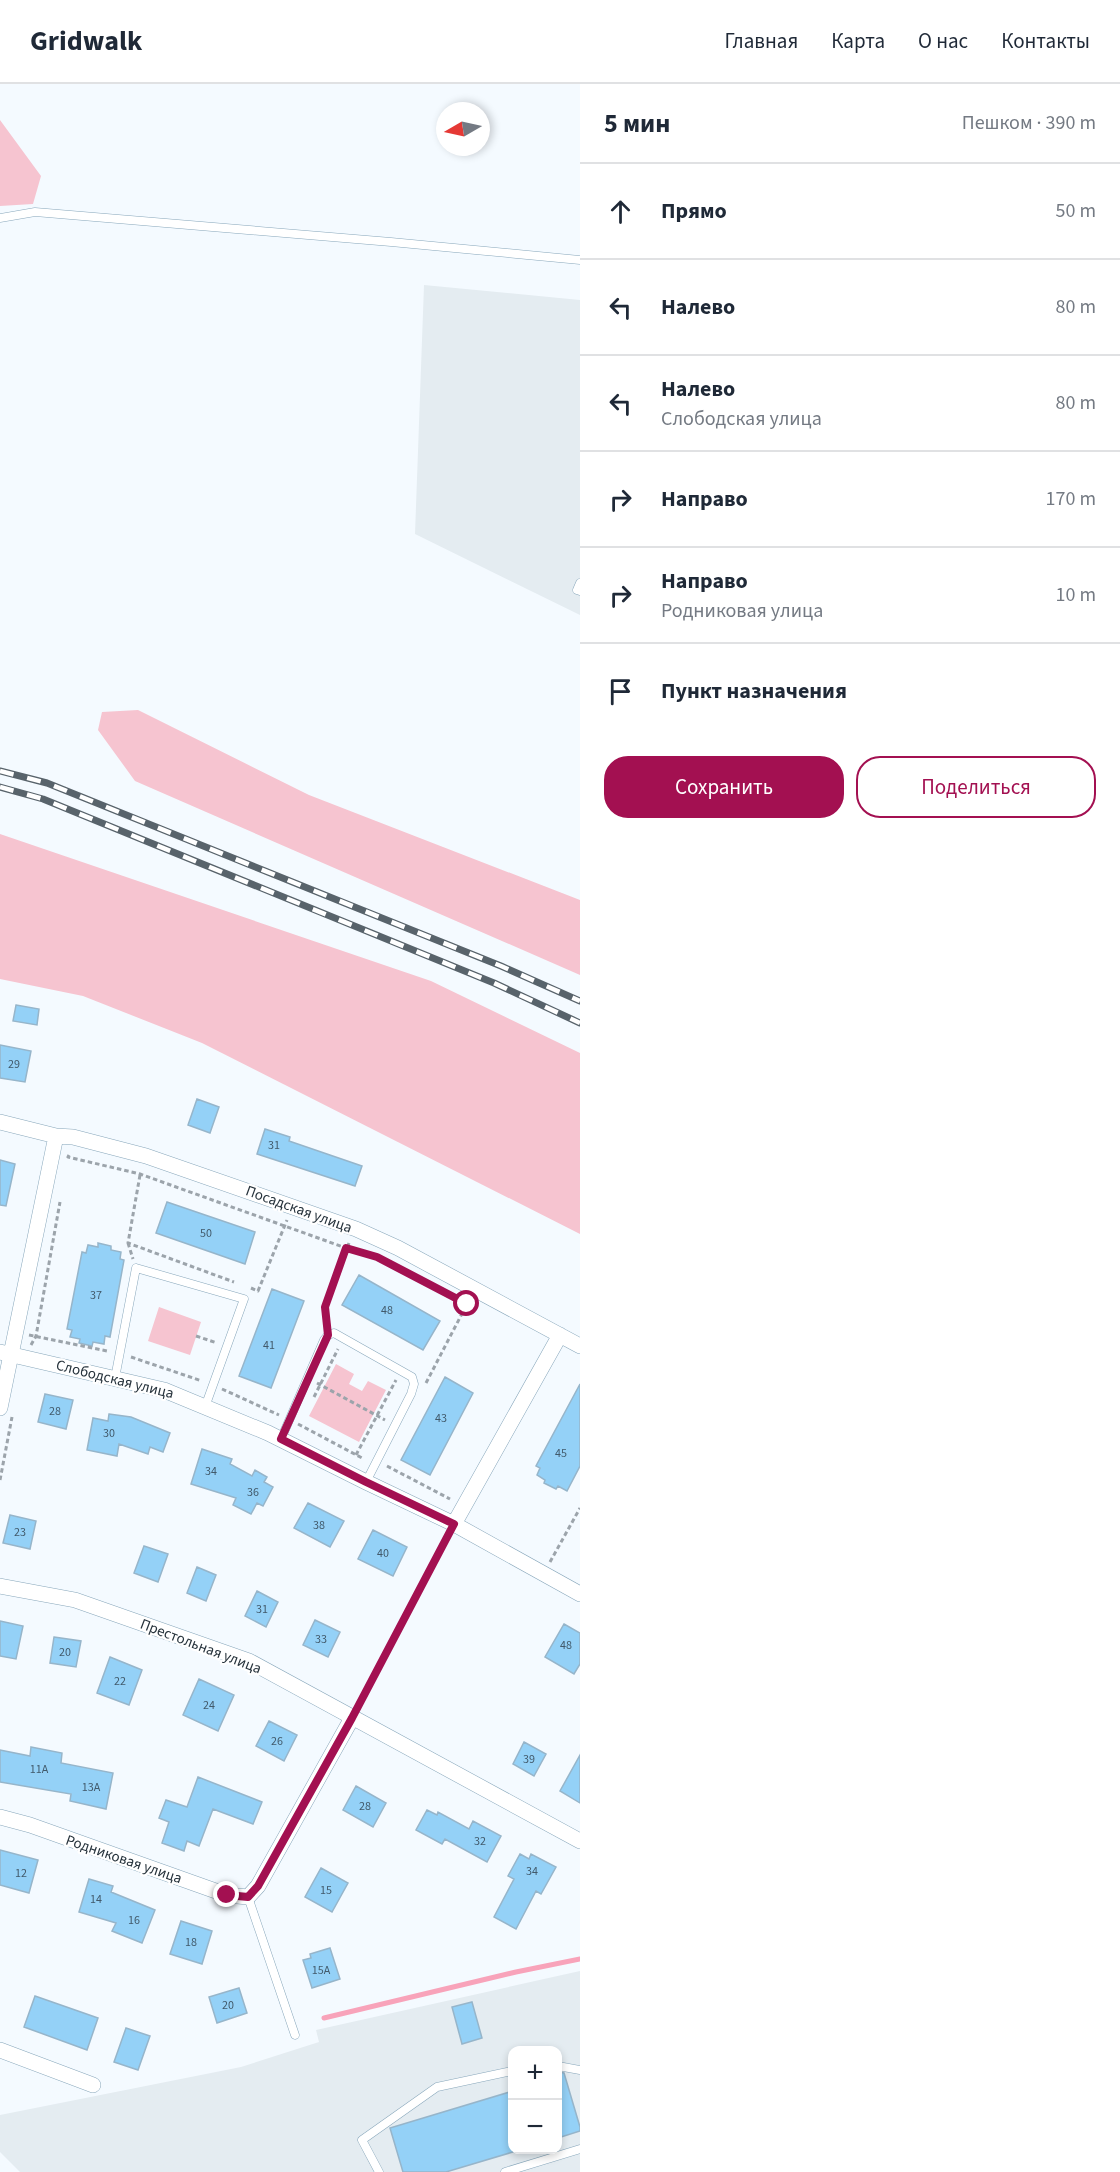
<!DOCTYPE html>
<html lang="ru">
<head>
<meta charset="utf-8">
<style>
	body { margin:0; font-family:"Source Sans 3",sans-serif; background:#f6f6f7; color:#1f2937 }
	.controls { position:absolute; right:18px; bottom:18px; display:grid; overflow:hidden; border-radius:12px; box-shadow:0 3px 9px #0003 }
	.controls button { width:54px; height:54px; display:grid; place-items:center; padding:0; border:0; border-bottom:2px solid #e0e1e3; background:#fff; color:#1f2937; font:30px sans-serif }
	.compass { position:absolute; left:436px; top:18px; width:54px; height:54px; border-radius:50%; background:#fff; box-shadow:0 3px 9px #0003; rotate:261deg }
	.stop { position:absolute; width:18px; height:18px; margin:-14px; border:4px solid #a31051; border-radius:50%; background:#fff }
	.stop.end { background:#a31051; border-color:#fff; box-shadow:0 2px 6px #0008 }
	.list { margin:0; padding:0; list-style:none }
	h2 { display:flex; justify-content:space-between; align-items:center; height:78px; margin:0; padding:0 24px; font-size:26px }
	h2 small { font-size:20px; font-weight:400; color:#747a83 }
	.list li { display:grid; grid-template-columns:39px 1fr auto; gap:18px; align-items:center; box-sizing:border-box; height:96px; padding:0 24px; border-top:2px solid #e0e1e3 }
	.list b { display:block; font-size:22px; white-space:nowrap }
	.list p { margin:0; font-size:20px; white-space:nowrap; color:#747a83 }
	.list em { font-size:20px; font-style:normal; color:#747a83 }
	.actions { display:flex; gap:12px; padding:18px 24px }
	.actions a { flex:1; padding:14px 0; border:2px solid #a31051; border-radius:24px; text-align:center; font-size:21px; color:#a31051 }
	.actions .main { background:#a31051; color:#fff }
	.icon { flex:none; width:33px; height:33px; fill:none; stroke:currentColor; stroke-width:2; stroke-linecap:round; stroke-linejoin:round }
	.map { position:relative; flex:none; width:580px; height:2088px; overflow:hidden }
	header { display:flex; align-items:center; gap:36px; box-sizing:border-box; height:84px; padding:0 30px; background:#fff; border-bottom:2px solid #e0e1e3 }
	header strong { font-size:28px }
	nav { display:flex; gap:33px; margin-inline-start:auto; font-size:21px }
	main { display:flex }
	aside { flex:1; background:#fff }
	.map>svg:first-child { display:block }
</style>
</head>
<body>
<header>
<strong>Gridwalk</strong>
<nav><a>Главная</a><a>Карта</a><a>О нас</a><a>Контакты</a></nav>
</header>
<main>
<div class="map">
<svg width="580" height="2088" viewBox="0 0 580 2088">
	<rect width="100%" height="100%" fill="#f4faff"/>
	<path fill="#e4ecf1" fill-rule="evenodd" d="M424 201 580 216V531L415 450Z
		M580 1887V2088H20L0 2068V2031L241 1983 319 1958 316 1946ZM512 1966H558V2066H512Z"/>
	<path fill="#f6c4d0" d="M0 36 41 92 33 120 0 122Z
		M138 626 309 711 580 816V891L135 697 98 646 102 628Z
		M0 750 431 897 580 969V1150L202 959 83 912 0 895Z
		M159 1223 201 1238 190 1271 148 1257Z
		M336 1280 354 1290 349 1300 362 1307 368 1297 386 1306 359 1358 309 1332Z"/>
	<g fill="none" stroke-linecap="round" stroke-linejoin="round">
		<path stroke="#f8a3ba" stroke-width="5" d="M324 1934 516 1888 580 1875"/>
	</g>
	<path fill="#94d1f7" stroke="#96b5ca" stroke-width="1.5" d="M16 921 39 925 37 941 13 937Z
		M0 961 31 967 25 998 0 994Z
		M197 1015 219 1023 210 1049 188 1041Z
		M265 1045 290 1053 289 1057 362 1082 355 1102 257 1070Z
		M0 1076 15 1080 6 1122 0 1121Z
		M167 1118 255 1148 245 1180 156 1149Z
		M98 1159 111 1162V1166L121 1168 120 1175 124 1176 110 1253 105 1252 104 1260 93 1258 92 1262 79 1259 80 1255 70 1253 72 1246 67 1245 82 1168 86 1169 88 1161 98 1163Z
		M359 1191 440 1237 423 1266 342 1221Z
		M272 1205 304 1217 271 1304 239 1292Z
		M445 1293 473 1309 430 1391 401 1376Z
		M580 1300V1382L567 1407 558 1402 556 1405 544 1399 545 1396 537 1391 540 1384 536 1382Z
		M45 1310 73 1316 66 1345 38 1338Z
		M109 1330 131 1333 170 1349 163 1368 150 1363 148 1370 119 1360 117 1372 87 1366 93 1334 108 1337Z
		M202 1365 232 1375 230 1380 252 1392 255 1386 267 1393 264 1398 273 1403 263 1422 257 1419 251 1430 233 1421 236 1414 191 1400Z
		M308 1419 344 1437 330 1463 294 1444Z
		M10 1431 36 1437 30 1465 3 1459Z
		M373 1446 407 1463 393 1492 358 1475Z
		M144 1462 168 1470 158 1498 134 1489Z
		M197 1483 216 1491 206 1517 187 1509Z
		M257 1507 278 1518 266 1543 245 1532Z
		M315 1536 340 1548 328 1573 303 1561Z
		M0 1537 23 1542 16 1575 0 1572Z
		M564 1540 580 1549V1580L574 1590 545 1573Z
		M54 1553 81 1557 76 1583 50 1579Z
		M110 1573 142 1586 129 1621 97 1609Z
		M199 1595 234 1611 218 1647 183 1631Z
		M269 1637 297 1651 284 1677 256 1662Z
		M524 1658 546 1670 534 1692 513 1680Z
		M31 1663 62 1669 61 1679 113 1689 106 1725 70 1717 71 1710 0 1698V1666L30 1672Z
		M580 1671V1719L560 1707Z
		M198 1693 262 1718 253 1740 213 1725 199 1762 187 1757 184 1767 162 1759 169 1738 159 1734 166 1716 187 1723Z
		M356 1702 386 1719 373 1743 343 1726Z
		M427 1726 437 1731 438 1728 469 1745 473 1737 501 1752 487 1778 445 1755 442 1760 416 1746Z
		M0 1766 38 1776 29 1809 0 1801Z
		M520 1770 529 1775 531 1770 556 1783 541 1810 536 1807 516 1845 494 1833 514 1795 508 1792Z
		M321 1784 348 1799 332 1828 305 1813Z
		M89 1795 113 1802 111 1808 155 1826 142 1859 112 1847 116 1839 79 1828Z
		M181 1837 212 1847 202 1880 170 1870Z
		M330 1864 340 1895 312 1904 303 1876 311 1874 310 1870Z
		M239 1904 247 1929 217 1939 209 1913Z
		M35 1912 98 1934 87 1966 24 1943Z
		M472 1918 482 1954 462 1960 452 1923Z
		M126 1944 150 1952 138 1986 114 1978Z
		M558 1988 564 1989 580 2043V2047L558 2054Z
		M513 2007V2068L446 2088H403L390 2044Z"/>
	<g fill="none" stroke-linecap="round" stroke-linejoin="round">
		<defs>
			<path id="lane" d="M0 134 35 128 391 158 580 176
				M580 499 577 506 580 507
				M115 1294 136 1184 244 1215 205 1323
				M281 1355 324 1256 328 1251 334 1249 412 1293 414 1300 411 1310 366 1398
				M248 1813 295 1951
				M558 1982 580 1986
				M379 2088 362 2056 437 2003 512 1987
				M505 2088 580 2065"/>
			<path id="street" d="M0 1038 56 1052 73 1053 146 1072 356 1145 398 1164 580 1262
				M0 1268 164 1306 268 1349 366 1398 454 1440 580 1510
				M0 1324 56 1052
				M454 1440 560 1251
				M0 1502 75 1516 249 1577 580 1757
				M0 1733 30 1741 227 1811 248 1813 258 1802 352 1634
				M0 1966 93 2001"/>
		</defs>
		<use href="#lane" stroke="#88a7bb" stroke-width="9"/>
		<use href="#street" stroke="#88a7bb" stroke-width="16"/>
		<path stroke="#9ca4ab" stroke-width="3" stroke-dasharray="4.5 3" stroke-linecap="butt" d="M69 1071 68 1073 140 1090 346 1164 373 1172
			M140 1091 128 1159 234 1198
			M128 1159 133 1175
			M251 1204 258 1207 287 1136
			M327 1240 325 1223 349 1159
			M29 1251 107 1267
			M196 1252 217 1259
			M31 1261 36 1252 60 1118
			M131 1273 202 1297
			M317 1299 385 1336
			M426 1299 467 1220
			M222 1305 279 1331
			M314 1313 338 1265
			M298 1340 364 1375
			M356 1371 396 1296
			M387 1382 450 1415
			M0 1396 12 1333
			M550 1478 580 1424
			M360 1619 447 1452"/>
		<use href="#lane" stroke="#fff" stroke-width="8"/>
		<use href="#street" stroke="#fff" stroke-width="15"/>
		<defs>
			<path id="rail" d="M0 687 47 699 501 882 580 917
				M0 703 43 715 494 899 580 939"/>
		</defs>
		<use href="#rail" stroke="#58636b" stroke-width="7"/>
		<use href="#rail" stroke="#fff" stroke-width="4.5" stroke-dasharray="14" stroke-linecap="butt"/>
	</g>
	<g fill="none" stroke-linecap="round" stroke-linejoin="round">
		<path stroke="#a31051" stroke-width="8" d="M227 1811 248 1813 258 1802 352 1634 454 1440 366 1398 281 1355 328 1251 325 1223 346 1164 377 1173 467 1220"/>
	</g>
	<g text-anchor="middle" stroke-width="4.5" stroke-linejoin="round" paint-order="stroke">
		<g font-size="12" fill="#425a6b">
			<text x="14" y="984">29</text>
			<text x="274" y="1065">31</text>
			<text x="206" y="1153">50</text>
			<text x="96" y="1215">37</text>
			<text x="387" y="1230">48</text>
			<text x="269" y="1265">41</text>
			<text x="55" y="1331">28</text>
			<text x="441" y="1338">43</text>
			<text x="109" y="1353">30</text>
			<text x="561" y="1373">45</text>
			<text x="211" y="1391">34</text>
			<text x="253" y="1412">36</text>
			<text x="319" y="1445">38</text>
			<text x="20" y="1452">23</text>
			<text x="383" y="1473">40</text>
			<text x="262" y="1529">31</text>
			<text x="321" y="1559">33</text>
			<text x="566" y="1565">48</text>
			<text x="65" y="1572">20</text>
			<text x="120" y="1601">22</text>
			<text x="209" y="1625">24</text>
			<text x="277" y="1661">26</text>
			<text x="529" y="1679">39</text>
			<text x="39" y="1689">11А</text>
			<text x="91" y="1707">13А</text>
			<text x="365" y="1726">28</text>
			<text x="480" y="1761">32</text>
			<text x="532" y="1791">34</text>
			<text x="21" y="1793">12</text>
			<text x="326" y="1810">15</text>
			<text x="96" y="1819">14</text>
			<text x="134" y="1840">16</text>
			<text x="191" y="1862">18</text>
			<text x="321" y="1890">15А</text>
			<text x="228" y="1925">20</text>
		</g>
		<g font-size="15" fill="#27333c" stroke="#fff">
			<text transform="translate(299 1125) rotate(20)" y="5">Посадская улица</text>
			<text transform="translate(115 1295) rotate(14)" y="5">Слободская улица</text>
			<text transform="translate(201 1562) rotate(21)" y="5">Престольная улица</text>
			<text transform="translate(124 1775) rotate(19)" y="5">Родниковая улица</text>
		</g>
	</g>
</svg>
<div class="controls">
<button>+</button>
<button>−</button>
</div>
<svg class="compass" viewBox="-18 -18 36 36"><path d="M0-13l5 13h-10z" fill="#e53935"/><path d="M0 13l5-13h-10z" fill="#747a83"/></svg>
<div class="stop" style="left:467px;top:1220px"></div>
<div class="stop end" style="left:227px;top:1811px"></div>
</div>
<aside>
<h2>5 мин<small>Пешком · 390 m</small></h2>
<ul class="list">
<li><svg class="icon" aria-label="ahead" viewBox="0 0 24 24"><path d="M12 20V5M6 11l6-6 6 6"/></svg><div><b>Прямо</b></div><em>50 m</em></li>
<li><svg class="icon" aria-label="left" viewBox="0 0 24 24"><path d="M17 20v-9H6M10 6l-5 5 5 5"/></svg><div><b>Налево</b></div><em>80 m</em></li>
<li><svg class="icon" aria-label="left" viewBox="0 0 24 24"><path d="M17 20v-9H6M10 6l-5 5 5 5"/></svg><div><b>Налево</b><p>Слободская улица</p></div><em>80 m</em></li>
<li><svg class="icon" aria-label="right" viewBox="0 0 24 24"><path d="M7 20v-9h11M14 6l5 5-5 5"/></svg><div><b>Направо</b></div><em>170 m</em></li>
<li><svg class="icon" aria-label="right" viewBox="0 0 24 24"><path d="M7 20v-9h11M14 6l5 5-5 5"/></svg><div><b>Направо</b><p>Родниковая улица</p></div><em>10 m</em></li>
<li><svg class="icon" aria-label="arrive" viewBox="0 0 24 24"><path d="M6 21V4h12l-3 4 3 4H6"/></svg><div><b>Пункт назначения</b></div></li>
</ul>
<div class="actions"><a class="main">Сохранить</a><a>Поделиться</a></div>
</aside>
</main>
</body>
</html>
